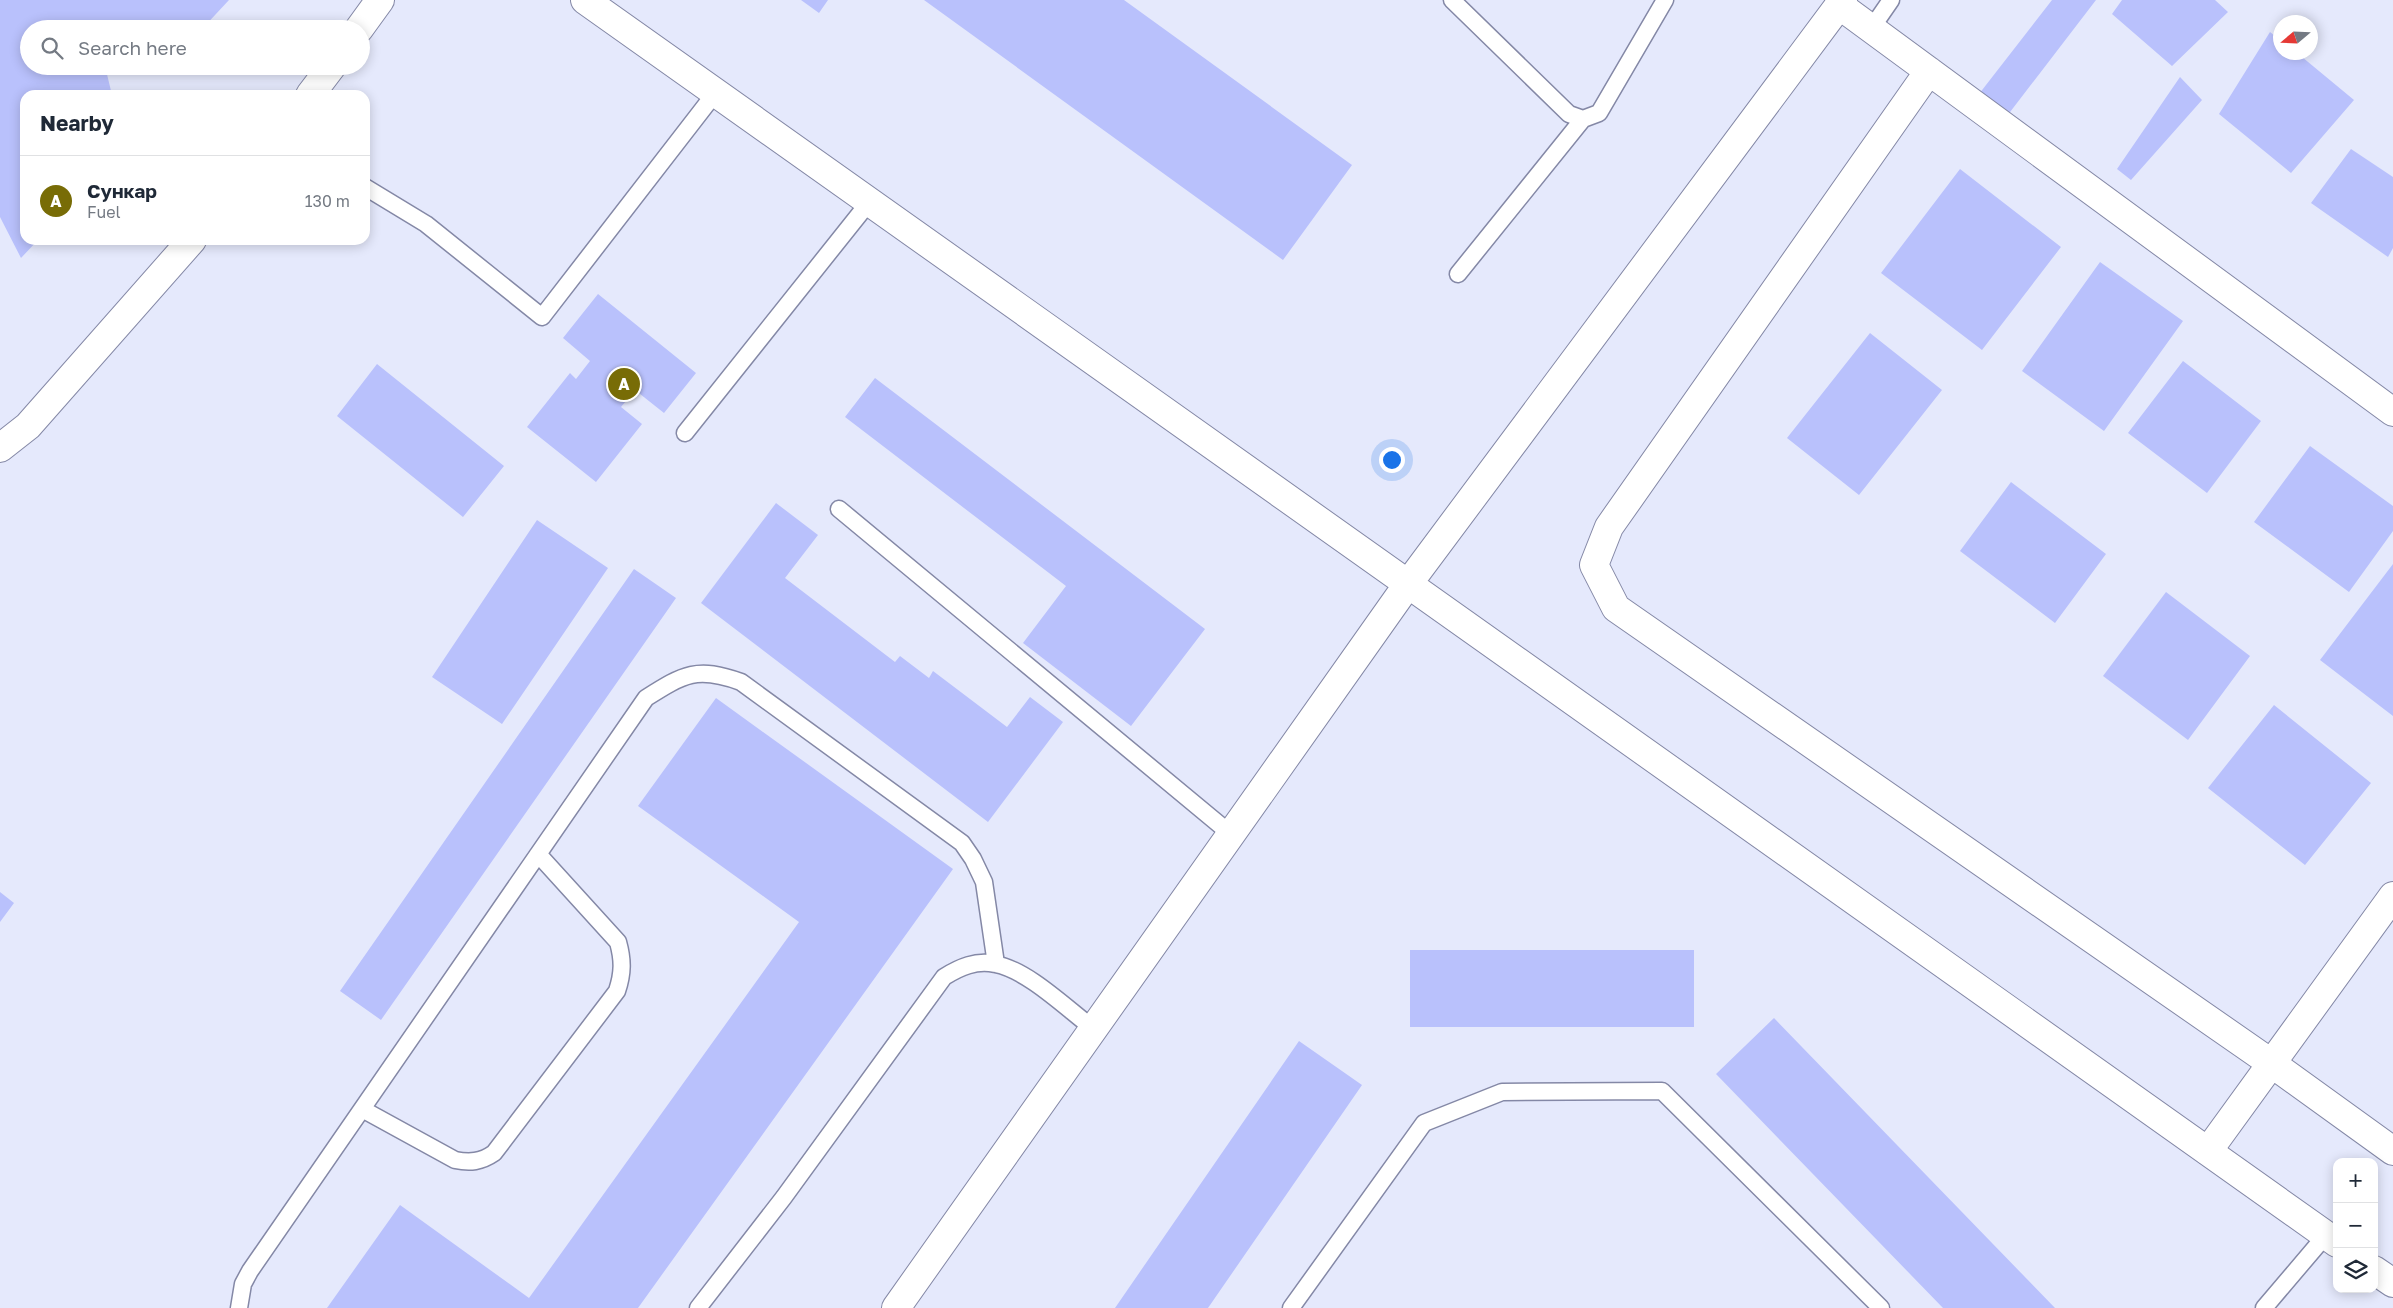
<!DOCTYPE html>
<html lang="en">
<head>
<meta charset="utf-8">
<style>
	body { margin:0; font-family:"Golos Text",sans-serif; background:#f2f2f3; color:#1f2937 }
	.controls { position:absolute; right:15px; bottom:15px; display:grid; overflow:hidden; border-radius:10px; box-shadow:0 2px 12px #0003 }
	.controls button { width:45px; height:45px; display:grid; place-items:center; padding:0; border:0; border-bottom:1px solid #e0e1e3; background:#fff; color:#1f2937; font:25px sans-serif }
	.compass { position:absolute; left:2273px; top:15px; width:45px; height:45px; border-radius:50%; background:#fff; box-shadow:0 2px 12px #0003; rotate:251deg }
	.you { position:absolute; left:1391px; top:459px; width:18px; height:18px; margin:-12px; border:4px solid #fff; border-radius:50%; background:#1a73e8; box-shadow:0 0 0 8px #1a73e833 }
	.badge { display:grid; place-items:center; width:32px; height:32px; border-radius:50%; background:#786c06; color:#fff; font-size:16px; font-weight:700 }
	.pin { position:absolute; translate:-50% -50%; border:2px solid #fff; box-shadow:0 1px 5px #0006 }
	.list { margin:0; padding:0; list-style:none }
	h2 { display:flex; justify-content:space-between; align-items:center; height:65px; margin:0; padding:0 20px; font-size:21px }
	h2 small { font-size:16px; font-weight:400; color:#747a83 }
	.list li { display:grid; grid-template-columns:32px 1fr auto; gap:15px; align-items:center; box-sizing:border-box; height:90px; padding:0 20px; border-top:1px solid #e0e1e3 }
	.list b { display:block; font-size:19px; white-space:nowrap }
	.list p { margin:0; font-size:16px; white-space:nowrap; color:#747a83 }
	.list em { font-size:16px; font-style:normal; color:#747a83 }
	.icon { flex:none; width:28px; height:28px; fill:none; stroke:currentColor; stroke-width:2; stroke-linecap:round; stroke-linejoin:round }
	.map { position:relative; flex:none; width:2393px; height:1308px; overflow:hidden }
	.search { position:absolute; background:#fff; box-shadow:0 2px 12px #0003; left:20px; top:20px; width:350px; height:55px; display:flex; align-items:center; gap:12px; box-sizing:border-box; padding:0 18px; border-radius:28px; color:#747a83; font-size:19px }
	.panel { position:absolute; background:#fff; box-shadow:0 2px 12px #0003; left:20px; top:90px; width:350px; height:155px; border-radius:15px }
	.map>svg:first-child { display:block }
</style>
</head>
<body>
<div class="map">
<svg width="2393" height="1308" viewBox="0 0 2393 1308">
	<rect width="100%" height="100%" fill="#e5e9fc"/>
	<path fill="#b9c1fc" d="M0 0H229L202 29H29V66H105L112 95H25V240H38L21 258 0 217Z
		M801 0H828L819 13Z
		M924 0H1124L1352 165 1283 260Z
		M2052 0H2096L2007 116 1979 94Z
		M2122 0H2215L2228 12 2172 66 2112 14Z
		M2270 32 2280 40V52H2296L2354 100 2291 173 2219 114Z
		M2180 77 2202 100 2131 180 2117 169Z
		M2351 149 2393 177V248L2388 257 2311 203Z
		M1960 169 2061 247 1982 350 1881 273Z
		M2100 262 2183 321 2104 431 2022 371Z
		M598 294 696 373 664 413 635 390 621 407 642 424 596 482 527 427 570 373 576 379 590 361 563 338Z
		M1870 333 1942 390 1859 495 1787 438Z
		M2183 361 2261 421 2207 493 2128 433Z
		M377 364 504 466 463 517 337 416Z
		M875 378 1205 629 1131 726 1023 643 1066 586 845 417Z
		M2310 446 2393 506V531L2349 592 2254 522Z
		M2011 482 2106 554 2055 623 1960 551Z
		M776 503 818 535 785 578 895 662 900 656 929 678 933 671 1007 727 1030 697 1063 722 988 822 701 603Z
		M537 520 608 568 502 724 432 677Z
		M2393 564V716L2320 660Z
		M634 569 676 598 381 1020 340 991Z
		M2166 592 2250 656 2188 740 2103 676Z
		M716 698 953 869 638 1308H327L400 1205 529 1298 799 922 638 806Z
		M2274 705 2371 783 2305 865 2208 788Z
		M0 892 14 903 0 922Z
		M1410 950H1694V1027H1410Z
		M1774 1018 2055 1308H1943L1716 1074Z
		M1299 1041 1362 1085 1208 1308H1115Z"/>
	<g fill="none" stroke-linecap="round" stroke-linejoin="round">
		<defs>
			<path id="service" d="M1452 0 1569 114 1583 119 1599 113 1665 0
				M1871 29 1891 0
				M365 187 426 224 542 317 716 92
				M1458 274 1583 119
				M685 433 870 201
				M839 509 1232 835
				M362 1109 455 1160C470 1163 481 1162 494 1153L617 991C623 973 623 960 618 942L538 854
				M239 1308 243 1284 250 1271 646 698C684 674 697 666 741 682L962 843 973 859 984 882 996 964
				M698 1308 784 1197 944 977C960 967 976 960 995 964 1028 970 1067 1009 1094 1029
				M1291 1308 1424 1123 1502 1092 1662 1091 1881 1308
				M2264 1308 2326 1235"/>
			<path id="minor" d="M1839 5 2393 412
				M1929 71 1609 527 1594 565 1616 608 2271 1063 2393 1151
				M2208 1151 2393 896"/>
			<path id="tertiary" d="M585 0 2337 1243
				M2374 1270 2393 1283
				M896 1308 1408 584 1843 0"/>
			<path id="secondary" d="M359 29 380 0
				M310 95 332 66
				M0 448 28 426 192 240"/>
		</defs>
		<use href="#service" stroke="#8488a6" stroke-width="19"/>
		<use href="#minor" stroke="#8488a6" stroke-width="30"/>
		<use href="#tertiary" stroke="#8488a6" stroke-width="30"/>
		<use href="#secondary" stroke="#8488a6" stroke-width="30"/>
		<use href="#service" stroke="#fff" stroke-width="16"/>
		<use href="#minor" stroke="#fff" stroke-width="28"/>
		<use href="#tertiary" stroke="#fff" stroke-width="28"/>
		<use href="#secondary" stroke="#fff" stroke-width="28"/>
	</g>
</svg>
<div class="controls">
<button>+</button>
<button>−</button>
<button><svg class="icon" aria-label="layers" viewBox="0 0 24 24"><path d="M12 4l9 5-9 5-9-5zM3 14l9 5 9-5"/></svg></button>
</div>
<svg class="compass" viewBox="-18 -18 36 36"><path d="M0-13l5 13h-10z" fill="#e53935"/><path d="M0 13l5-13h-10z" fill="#747a83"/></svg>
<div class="you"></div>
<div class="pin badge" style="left:624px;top:384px">A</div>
<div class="search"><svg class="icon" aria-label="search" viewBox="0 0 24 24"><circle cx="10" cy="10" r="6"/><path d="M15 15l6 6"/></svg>Search here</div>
<section class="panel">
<h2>Nearby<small></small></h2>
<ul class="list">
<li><span class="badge">A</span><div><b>Сункар</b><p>Fuel</p></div><em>130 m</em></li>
</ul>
</section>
</div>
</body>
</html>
